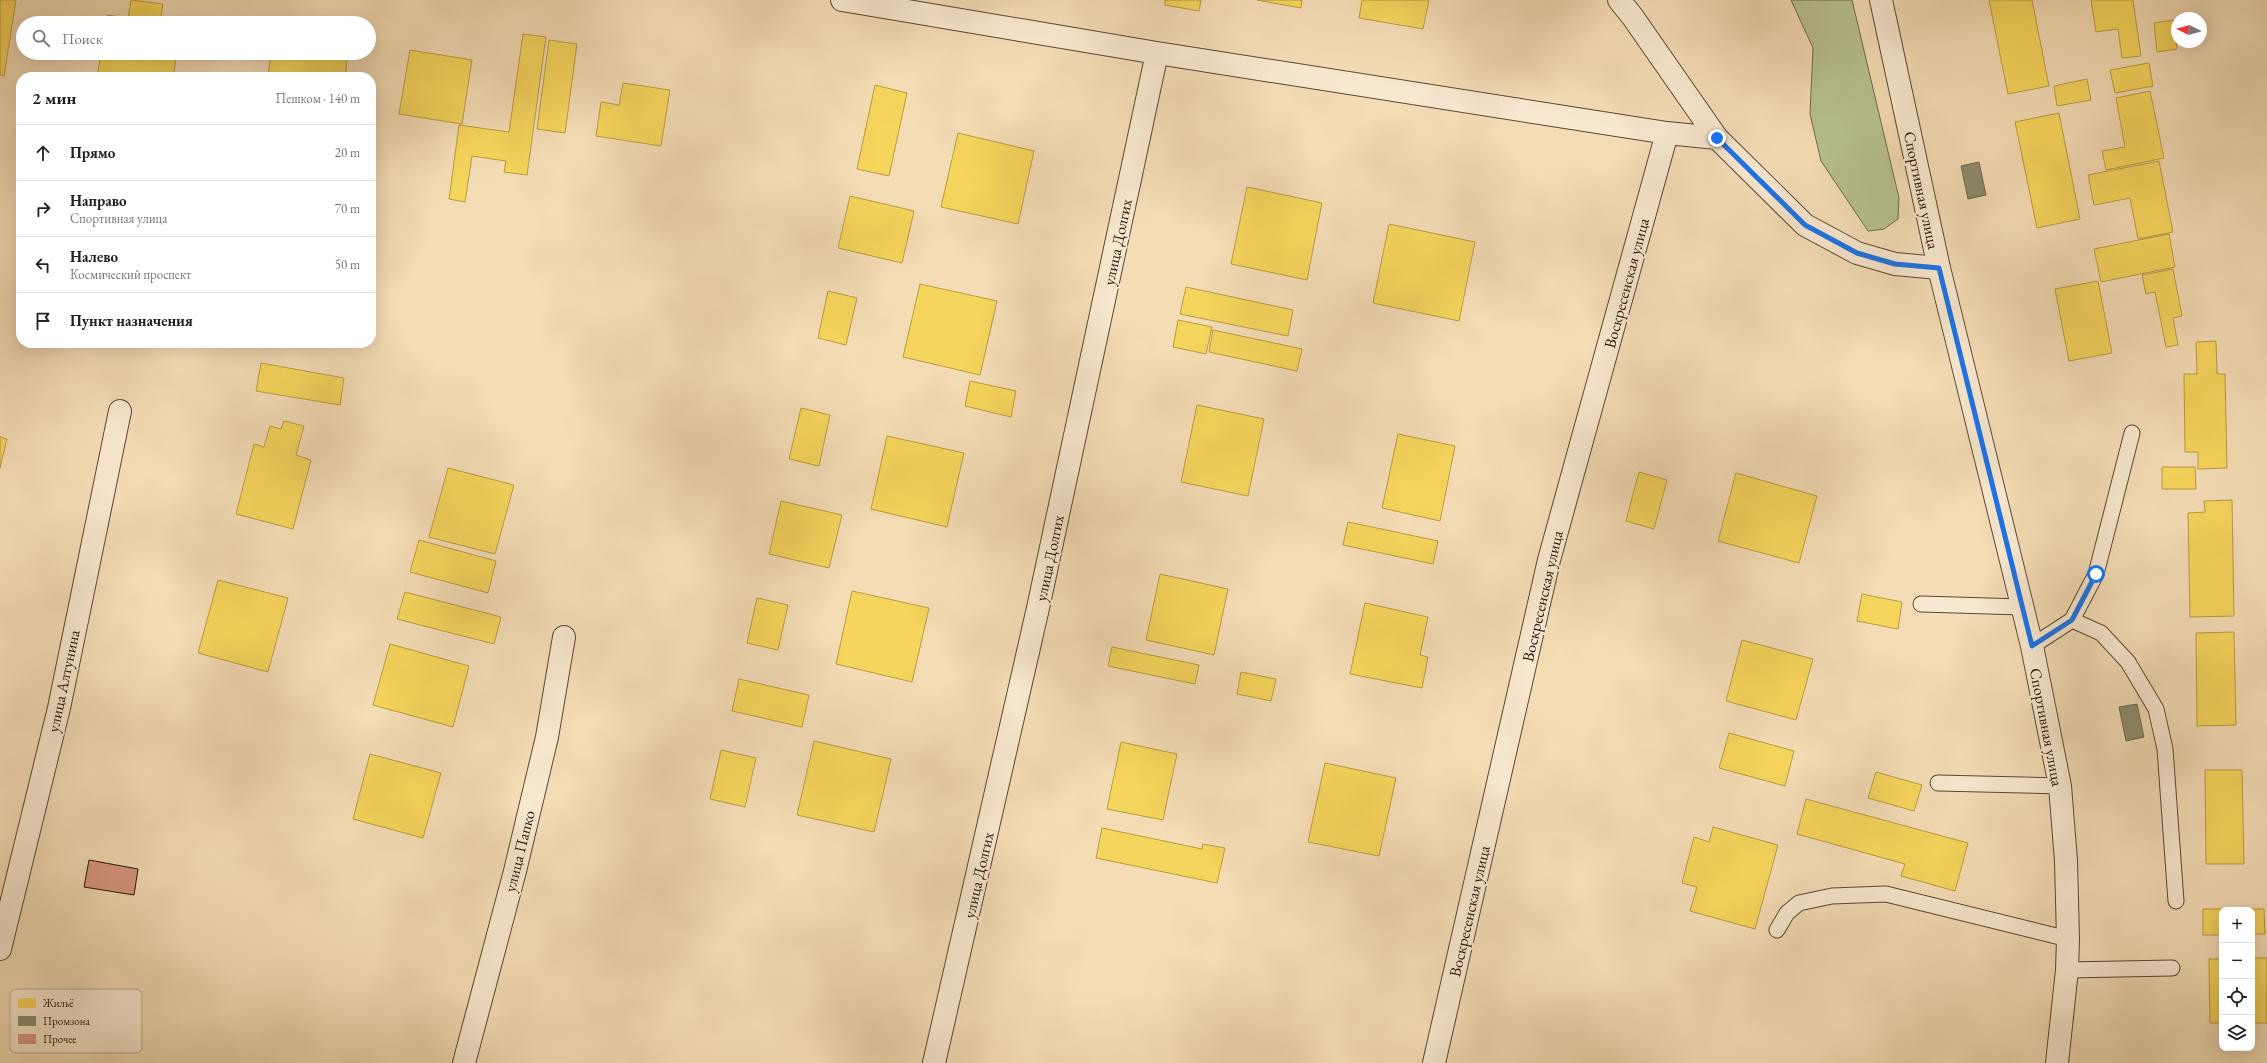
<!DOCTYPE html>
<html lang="ru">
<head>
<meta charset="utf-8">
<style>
	body { margin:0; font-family:"EB Garamond",serif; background:#f2f2f2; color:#222 }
	.controls { position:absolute; right:12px; bottom:12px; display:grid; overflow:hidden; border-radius:8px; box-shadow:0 4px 16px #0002 }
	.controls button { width:36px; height:36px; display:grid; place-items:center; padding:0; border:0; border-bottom:1px solid #e0e0e0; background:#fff; color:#222; font:20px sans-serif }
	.compass { position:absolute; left:2171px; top:12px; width:36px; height:36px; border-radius:50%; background:#fff; box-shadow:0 4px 16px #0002; rotate:276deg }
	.stop { position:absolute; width:12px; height:12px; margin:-9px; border:3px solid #1a73e8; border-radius:50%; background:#fff }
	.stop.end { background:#1a73e8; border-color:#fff; box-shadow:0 1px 4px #0008 }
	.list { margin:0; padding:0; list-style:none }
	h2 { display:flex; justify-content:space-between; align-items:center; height:52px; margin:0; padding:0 16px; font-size:17px }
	h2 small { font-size:13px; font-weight:400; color:#767676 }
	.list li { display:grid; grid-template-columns:26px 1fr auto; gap:12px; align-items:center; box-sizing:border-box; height:56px; padding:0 16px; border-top:1px solid #e0e0e0 }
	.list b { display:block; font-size:15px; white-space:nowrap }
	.list p { margin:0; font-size:13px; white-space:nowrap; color:#767676 }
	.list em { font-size:13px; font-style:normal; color:#767676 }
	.icon { flex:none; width:22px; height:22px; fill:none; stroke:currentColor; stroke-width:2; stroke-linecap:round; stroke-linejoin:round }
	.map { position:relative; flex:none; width:2267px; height:1063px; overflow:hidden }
	.search { position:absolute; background:#fff; box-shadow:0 4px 16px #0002; left:16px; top:16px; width:360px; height:44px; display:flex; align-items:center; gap:10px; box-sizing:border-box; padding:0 14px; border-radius:22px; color:#767676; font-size:15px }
	.panel { position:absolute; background:#fff; box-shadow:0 4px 16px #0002; left:16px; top:72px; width:360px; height:276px; border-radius:16px }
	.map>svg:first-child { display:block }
</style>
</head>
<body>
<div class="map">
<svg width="2267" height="1063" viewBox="0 0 2267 1063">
	<rect width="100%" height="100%" fill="#f4dcb5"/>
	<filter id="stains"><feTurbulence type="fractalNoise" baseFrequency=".005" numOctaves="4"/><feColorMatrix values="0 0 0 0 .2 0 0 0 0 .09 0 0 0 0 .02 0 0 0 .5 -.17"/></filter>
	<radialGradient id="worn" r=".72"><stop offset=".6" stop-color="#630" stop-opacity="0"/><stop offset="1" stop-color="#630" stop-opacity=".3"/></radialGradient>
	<path fill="#b8c190" stroke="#706b4c" d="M1791 0H1852L1899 198 1898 219 1884 229 1868 231 1821 161 1810 114 1813 48Z"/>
	<path fill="#f6d55c" stroke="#b89b42" d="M0 0H16L4 76 0 75Z
		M131 0 163 4 160 23H106L107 15 128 18Z
		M1165 0H1201L1199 11 1165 5Z
		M1257 0H1302L1301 8Z
		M1362 0H1429L1423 29 1359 18Z
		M1989 0H2032L2049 86 2008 94Z
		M2091 0H2133L2141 56 2122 58 2118 29 2096 32Z
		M2173 20 2177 49 2157 52 2154 23Z
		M523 34 546 37 527 175 504 172 506 161 472 156 465 202 449 199 459 125 509 132Z
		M549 40 577 44 565 133 537 129Z
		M410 50 472 60 462 124 399 114Z
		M101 53H177L173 77H97Z
		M271 53H348L345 77H268Z
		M2149 63 2153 86 2115 93 2110 70Z
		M2087 79 2091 100 2057 106 2054 86Z
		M623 83 670 90 661 146 596 136 601 102 619 105Z
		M875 85 907 93 889 176 857 169Z
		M2150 91 2164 158 2106 170 2102 151 2125 147 2116 98Z
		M2059 113 2080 219 2037 228 2015 122Z
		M958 133 1034 151 1018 224 941 207Z
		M2159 161 2173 232 2138 239 2130 198 2094 205 2088 175Z
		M1247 187 1322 203 1307 280 1231 264Z
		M850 196 914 211 902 263 838 248Z
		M1389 224 1475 242 1459 321 1373 303Z
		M2169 234 2175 267 2101 282 2094 249Z
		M2173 269 2182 316 2173 318 2178 345 2166 347 2155 292 2146 294 2142 275Z
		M2098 281 2112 353 2069 361 2055 289Z
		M920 284 997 301 980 375 903 357Z
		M1186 287 1293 310 1288 336 1180 314Z
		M828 291 857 298 846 345 818 338Z
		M1178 320 1212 327 1206 354 1173 347Z
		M1213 330 1302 349 1297 371 1209 352Z
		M2216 341 2217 374H2225L2227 468 2198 469V452H2185L2184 374H2197L2196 342Z
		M261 363 344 378 340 405 256 391Z
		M970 381 1016 391 1011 417 965 406Z
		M1197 405 1264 419 1248 496 1181 482Z
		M801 408 830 415 819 466 789 459Z
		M284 421 304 426 296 455 311 460 293 529 236 514 254 444 264 447 270 426 281 429Z
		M1398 434 1455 446 1440 521 1382 508Z
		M887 436 964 453 947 527 871 509Z
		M0 437 7 439 0 468Z
		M2162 467H2195L2196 489H2162Z
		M448 468 514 485 495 554 429 537Z
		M1639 472 1667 480 1654 529 1626 521Z
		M1736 473 1817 496 1799 563 1718 541Z
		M2232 500 2234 616 2190 617 2188 513 2205 512 2204 501Z
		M781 501 842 515 829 568 769 554Z
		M1348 522 1438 541 1433 564 1343 545Z
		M419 540 496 561 488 593 410 572Z
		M1160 574 1228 589 1214 655 1146 640Z
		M218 580 288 598 268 672 198 653Z
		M852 591 929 608 912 682 836 664Z
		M405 592 501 617 494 644 397 619Z
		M1862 594 1902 602 1898 629 1857 621Z
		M757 598 788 605 778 650 747 643Z
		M1365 603 1428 617 1420 655 1428 657 1422 688 1350 674Z
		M2234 632 2236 725 2197 726 2196 633Z
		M1742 640 1813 659 1796 720 1726 701Z
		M390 644 469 666 453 727 373 705Z
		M1112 647 1199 665 1195 684 1108 666Z
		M1241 672 1276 679 1271 701 1237 694Z
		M739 679 809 695 802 727 732 711Z
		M1729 733 1794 751 1785 786 1719 768Z
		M814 741 891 759 874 832 797 815Z
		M1121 742 1177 754 1163 820 1107 809Z
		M721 750 756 758 745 807 710 799Z
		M370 754 441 773 423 838 353 819Z
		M1325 763 1396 778 1379 856 1308 842Z
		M2205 770H2242L2244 864H2206Z
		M1876 772 1922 785 1914 811 1868 798Z
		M1806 799 1968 843 1955 891 1901 876 1905 864 1797 834Z
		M1713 827 1778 845 1755 929 1690 911 1697 887 1682 883 1694 837 1709 842Z
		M1102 828 1202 849 1203 844 1225 848 1217 883 1096 858Z
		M2203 909H2264L2265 934H2252V910H2222V935H2203Z
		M2252 958H2267V1023H2252Z
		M2209 959H2222V1023H2210Z"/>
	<path fill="#8c8c6e" stroke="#6e684f" d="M1979 162 1986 195 1968 199 1961 166Z
		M2137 704 2144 737 2126 741 2119 707Z"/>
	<path fill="#d79882" stroke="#271507" d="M89 860 138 869 134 895 84 887Z"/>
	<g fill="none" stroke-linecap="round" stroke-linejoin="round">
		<defs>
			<path id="service" d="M1921 604 2022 607
				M2072 620 2101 633 2128 662 2156 709 2165 749 2176 901
				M2032 646 2072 620 2096 574 2132 433
				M1938 783 2060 786
				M1777 930 1787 913 1799 903 1832 896 1886 894 2068 939
				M2067 970 2172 968"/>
			<path id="minor" d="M842 0 1157 53 1667 133 1717 138
				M1619 0 1632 16 1717 138 1805 225 1857 253 1895 264 1939 268
				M0 949 59 708 120 411
				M464 1063 515 871 547 737 564 637
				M934 1063 1038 608 1157 53
				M1434 1063 1549 560 1667 133"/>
			<path id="tertiary" d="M1881 0 1939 268 2032 646 2060 786 2066 861 2068 939 2067 970 2057 1063"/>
		</defs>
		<use href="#service" stroke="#5a4732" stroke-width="17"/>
		<use href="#minor" stroke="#5a4732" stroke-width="24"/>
		<use href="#tertiary" stroke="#5a4732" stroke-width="24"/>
		<use href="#service" stroke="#f8e8cf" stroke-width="15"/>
		<use href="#minor" stroke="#f8e8cf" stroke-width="22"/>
		<use href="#tertiary" stroke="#f8e8cf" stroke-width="22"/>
	</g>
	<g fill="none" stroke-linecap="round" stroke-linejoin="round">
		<path stroke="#1a73e8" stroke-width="5" d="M1717 138 1805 225 1857 253 1895 264 1939 268 2032 646 2072 620 2096 574"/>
	</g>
	<g text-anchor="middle" stroke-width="4" stroke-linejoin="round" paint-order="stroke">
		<g font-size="16" fill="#271507" stroke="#f8e8cf">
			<text transform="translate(1922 190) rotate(78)" y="6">Спортивная улица</text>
			<text transform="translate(1117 242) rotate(-78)" y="6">улица Долгих</text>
			<text transform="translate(1626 283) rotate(-75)" y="6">Воскресенская улица</text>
			<text transform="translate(1049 558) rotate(-78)" y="6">улица Долгих</text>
			<text transform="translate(1542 596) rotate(-77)" y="6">Воскресенская улица</text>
			<text transform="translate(63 681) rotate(-78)" y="6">улица Алтунина</text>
			<text transform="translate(2047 727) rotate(79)" y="6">Спортивная улица</text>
			<text transform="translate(519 851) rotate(-76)" y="6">улица Папко</text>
			<text transform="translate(978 875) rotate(-77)" y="6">улица Долгих</text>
			<text transform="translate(1469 911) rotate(-77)" y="6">Воскресенская улица</text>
		</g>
	</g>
	<rect x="10" y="989" width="132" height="64" rx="6" fill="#f8e8cf" stroke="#b9a993" stroke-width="1"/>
	<rect x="18" y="998" width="18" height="10" fill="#f6d55c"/>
	<rect x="18" y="1016" width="18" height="10" fill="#8c8c6e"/>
	<rect x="18" y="1034" width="18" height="10" fill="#d79882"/>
	<g font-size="11" fill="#271507">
		<text x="43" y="1007">Жильё</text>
		<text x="43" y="1025">Промзона</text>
		<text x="43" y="1043">Прочее</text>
	</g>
	<rect width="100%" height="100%" filter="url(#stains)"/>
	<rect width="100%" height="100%" fill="url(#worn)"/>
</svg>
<div class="controls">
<button>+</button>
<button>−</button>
<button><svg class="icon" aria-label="locate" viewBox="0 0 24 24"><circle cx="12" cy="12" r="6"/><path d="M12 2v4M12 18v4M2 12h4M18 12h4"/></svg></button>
<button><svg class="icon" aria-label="layers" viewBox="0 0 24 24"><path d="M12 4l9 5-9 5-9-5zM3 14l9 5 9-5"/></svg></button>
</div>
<svg class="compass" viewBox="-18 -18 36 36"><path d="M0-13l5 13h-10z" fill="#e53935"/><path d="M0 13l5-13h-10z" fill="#767676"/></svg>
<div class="stop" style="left:2096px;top:574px"></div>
<div class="stop end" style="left:1717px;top:138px"></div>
<div class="search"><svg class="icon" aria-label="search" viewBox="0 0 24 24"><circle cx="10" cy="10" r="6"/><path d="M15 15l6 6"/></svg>Поиск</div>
<section class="panel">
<h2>2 мин<small>Пешком · 140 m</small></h2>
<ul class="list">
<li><svg class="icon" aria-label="ahead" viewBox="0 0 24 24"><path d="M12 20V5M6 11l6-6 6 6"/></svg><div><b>Прямо</b></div><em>20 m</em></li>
<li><svg class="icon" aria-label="right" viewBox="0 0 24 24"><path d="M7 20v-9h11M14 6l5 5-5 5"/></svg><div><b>Направо</b><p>Спортивная улица</p></div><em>70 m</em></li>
<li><svg class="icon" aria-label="left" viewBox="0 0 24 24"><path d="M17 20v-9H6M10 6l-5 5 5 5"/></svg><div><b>Налево</b><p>Космический проспект</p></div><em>50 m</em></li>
<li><svg class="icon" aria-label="arrive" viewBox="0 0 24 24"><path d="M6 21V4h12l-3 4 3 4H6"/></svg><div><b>Пункт назначения</b></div></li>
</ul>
</section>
</div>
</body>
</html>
